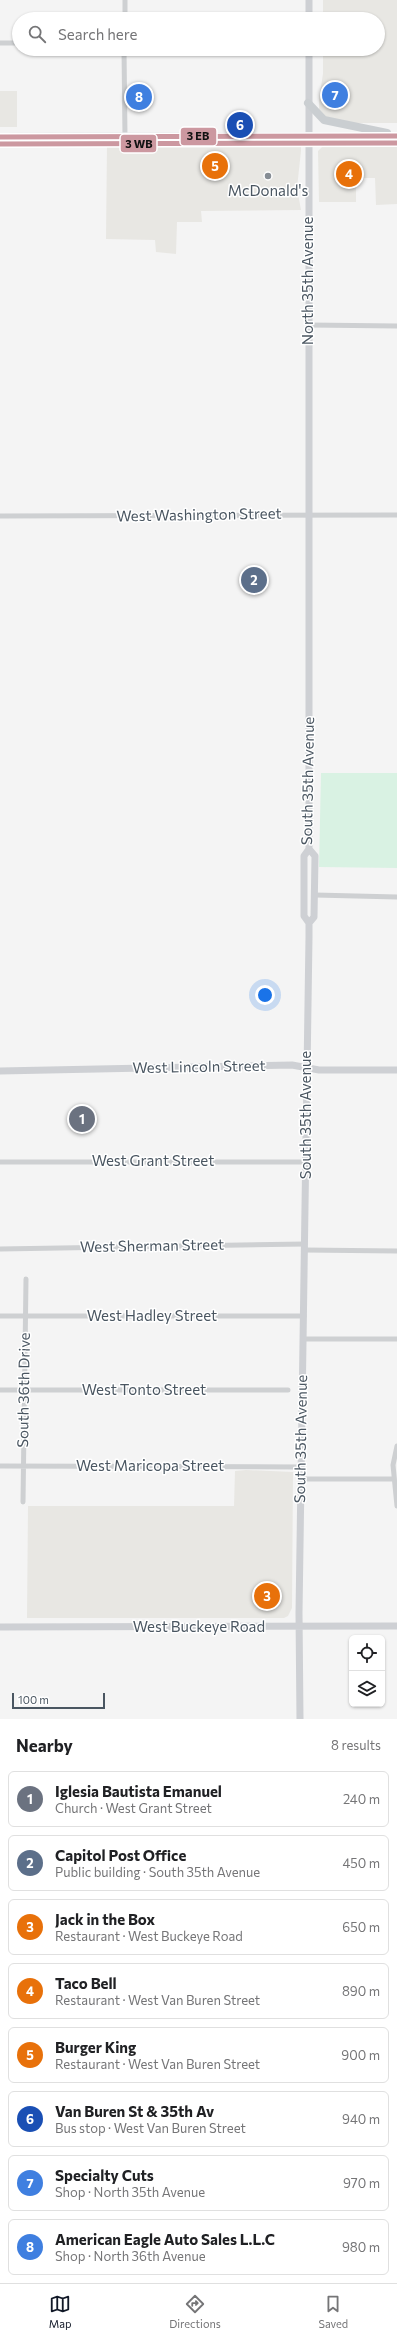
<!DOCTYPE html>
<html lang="en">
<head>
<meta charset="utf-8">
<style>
	body { margin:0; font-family:Commissioner,sans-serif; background:#f2f2f2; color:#202124 }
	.controls { position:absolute; right:12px; bottom:12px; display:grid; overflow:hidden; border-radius:6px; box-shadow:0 1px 3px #0004 }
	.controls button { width:36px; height:36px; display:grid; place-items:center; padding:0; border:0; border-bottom:1px solid #e0e0e0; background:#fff; color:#202124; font:20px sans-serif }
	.scale { position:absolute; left:12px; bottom:10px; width:93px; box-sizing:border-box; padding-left:4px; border:2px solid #4a5661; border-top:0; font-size:11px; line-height:14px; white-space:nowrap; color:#4a5661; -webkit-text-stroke:3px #fff; paint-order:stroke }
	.you { position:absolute; left:265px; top:995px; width:14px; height:14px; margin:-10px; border:3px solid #fff; border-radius:50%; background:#1a73e8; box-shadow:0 0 0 6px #1a73e833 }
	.badge { display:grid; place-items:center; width:26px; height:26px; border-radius:50%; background:#111827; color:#fff; font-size:13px; font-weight:700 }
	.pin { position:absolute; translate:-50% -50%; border:2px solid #fff; box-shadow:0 1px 4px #0006 }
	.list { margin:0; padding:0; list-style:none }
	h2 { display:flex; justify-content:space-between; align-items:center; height:52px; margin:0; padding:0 16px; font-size:17px }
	h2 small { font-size:13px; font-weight:400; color:#757577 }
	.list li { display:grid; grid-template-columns:26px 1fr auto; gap:12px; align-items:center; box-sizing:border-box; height:56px; margin:0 8px 8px; padding:0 8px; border:1px solid #e0e0e0; border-radius:6px }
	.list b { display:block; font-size:15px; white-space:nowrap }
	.list p { margin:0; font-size:13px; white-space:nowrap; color:#757577 }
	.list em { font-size:13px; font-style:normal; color:#757577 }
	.icon { flex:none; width:22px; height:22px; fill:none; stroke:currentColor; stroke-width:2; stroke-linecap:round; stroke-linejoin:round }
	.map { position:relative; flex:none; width:397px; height:1719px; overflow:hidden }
	.search { position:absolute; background:#fff; box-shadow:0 1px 3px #0004; left:12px; right:12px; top:12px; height:44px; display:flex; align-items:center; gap:10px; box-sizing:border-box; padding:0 14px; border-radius:22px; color:#757577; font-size:15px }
	.sheet { height:564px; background:#fff }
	nav { display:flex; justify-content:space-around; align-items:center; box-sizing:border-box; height:56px; border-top:1px solid #e0e0e0; background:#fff; font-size:11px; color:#757577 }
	nav a { display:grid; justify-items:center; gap:2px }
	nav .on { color:#111827 }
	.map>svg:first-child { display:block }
</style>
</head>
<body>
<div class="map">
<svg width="397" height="1719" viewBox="0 0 397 1719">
	<rect width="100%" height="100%" fill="#f4f4f4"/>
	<path fill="#e8e7e3" d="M323 0H397V123H337L322 117 319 110V99L323 74V49H378V19H323Z
		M0 91H17V127H0Z
		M294 144 301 147V151L297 188 301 210 201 211 202 222H177L176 254 156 252 155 240 106 239 107 145Z
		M323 146H397V204L376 205 375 178H356V202H319L318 151Z
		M246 1470 293 1472 292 1608 288 1616 284 1618H27L28 1506H234L235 1471Z"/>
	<path fill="#d9f2e3" d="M321 773H397V868L319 867Z"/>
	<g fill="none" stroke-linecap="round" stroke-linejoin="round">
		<path stroke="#ced0d2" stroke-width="5" d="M125 19V0
			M0 43H19
			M124 49 125 137
			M309 325 397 326
			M0 516 397 515
			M315 895 397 897
			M0 1162H306
			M0 1249 305 1244
			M305 1250 397 1251
			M0 1316H304
			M303 1339H397
			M0 1390H288
			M397 1446 393 1465 397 1506
			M0 1466 301 1467
			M301 1479H394
			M23 1502 26 1279"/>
		<path stroke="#ced0d4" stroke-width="7" d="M309 19V0
			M309 923 314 917 315 856 309 849
			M0 1071 292 1065 319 1070H397
			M0 1627 397 1626
			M300 1719 299 1613 309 937V923L304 916V856L309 849V49"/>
		<path stroke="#caced1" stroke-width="8" d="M308 103 324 120 387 133
			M0 137 397 136"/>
		<defs>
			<path id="bus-1" d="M0 137 397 136"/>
			<path id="bus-2" d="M0 144 397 143"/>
		</defs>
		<use href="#bus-1" stroke="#fff" stroke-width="8"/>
		<use href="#bus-2" stroke="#fff" stroke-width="8"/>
		<use href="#bus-1" stroke="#cc98a0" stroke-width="5"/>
		<use href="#bus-2" stroke="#cc98a0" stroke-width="5"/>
	</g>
	<circle fill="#868d94" stroke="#fff" stroke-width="1.5" cx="268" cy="176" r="4"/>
	<g text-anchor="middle" stroke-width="3" stroke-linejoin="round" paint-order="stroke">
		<g font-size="15" fill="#4a5661" stroke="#fff">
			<text x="268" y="196">McDonald's</text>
		</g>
		<g font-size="15" fill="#4a5661" stroke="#fff">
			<text transform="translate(308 281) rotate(-90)" y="5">North 35th Avenue</text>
			<text transform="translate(199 515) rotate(-1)" y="5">West Washington Street</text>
			<text transform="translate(308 781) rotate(-89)" y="5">South 35th Avenue</text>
			<text transform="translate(199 1067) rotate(-1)" y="5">West Lincoln Street</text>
			<text transform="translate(306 1115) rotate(-90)" y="5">South 35th Avenue</text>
			<text x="153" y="1166">West Grant Street</text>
			<text transform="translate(152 1246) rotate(-1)" y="5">West Sherman Street</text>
			<text x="152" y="1321">West Hadley Street</text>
			<text transform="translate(24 1390) rotate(-89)" y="5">South 36th Drive</text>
			<text x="144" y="1395">West Tonto Street</text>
			<text transform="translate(301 1439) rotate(-89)" y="5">South 35th Avenue</text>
			<text x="150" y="1471">West Maricopa Street</text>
			<text x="199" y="1632">West Buckeye Road</text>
		</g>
	</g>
	<g stroke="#fff" stroke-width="1.5">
		<rect x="180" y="127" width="37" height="19" rx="4" fill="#cc98a0"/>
		<rect x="120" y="134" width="37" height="19" rx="4" fill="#cc98a0"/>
	</g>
	<g font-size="11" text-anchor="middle" font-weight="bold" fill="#111">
		<text x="198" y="140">3 EB</text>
		<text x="139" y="148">3 WB</text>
	</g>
</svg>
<div class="controls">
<button><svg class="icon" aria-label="locate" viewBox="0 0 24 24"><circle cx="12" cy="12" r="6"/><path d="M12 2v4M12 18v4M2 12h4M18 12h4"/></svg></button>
<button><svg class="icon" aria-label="layers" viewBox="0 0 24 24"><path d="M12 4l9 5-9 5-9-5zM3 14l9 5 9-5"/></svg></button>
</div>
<div class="scale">100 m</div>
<div class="you"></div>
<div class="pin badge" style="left:82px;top:1119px;background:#6b7280">1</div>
<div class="pin badge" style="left:254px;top:580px;background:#5c6f8a">2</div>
<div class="pin badge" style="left:267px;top:1596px;background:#e8710a">3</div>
<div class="pin badge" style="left:349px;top:174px;background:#e8710a">4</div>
<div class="pin badge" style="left:215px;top:166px;background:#e8710a">5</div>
<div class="pin badge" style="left:240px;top:125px;background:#1a4fb4">6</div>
<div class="pin badge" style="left:335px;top:95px;background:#3f7fe0">7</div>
<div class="pin badge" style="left:139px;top:97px;background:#3f7fe0">8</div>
<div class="search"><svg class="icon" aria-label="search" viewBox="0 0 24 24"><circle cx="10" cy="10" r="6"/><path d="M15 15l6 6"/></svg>Search here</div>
</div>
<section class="sheet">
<h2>Nearby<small>8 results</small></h2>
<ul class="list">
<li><span class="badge" style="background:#6b7280">1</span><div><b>Iglesia Bautista Emanuel</b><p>Church · West Grant Street</p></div><em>240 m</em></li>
<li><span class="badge" style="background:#5c6f8a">2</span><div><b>Capitol Post Office</b><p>Public building · South 35th Avenue</p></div><em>450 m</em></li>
<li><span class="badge" style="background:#e8710a">3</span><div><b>Jack in the Box</b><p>Restaurant · West Buckeye Road</p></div><em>650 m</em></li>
<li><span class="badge" style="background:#e8710a">4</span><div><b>Taco Bell</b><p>Restaurant · West Van Buren Street</p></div><em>890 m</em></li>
<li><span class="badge" style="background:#e8710a">5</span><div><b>Burger King</b><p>Restaurant · West Van Buren Street</p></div><em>900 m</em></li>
<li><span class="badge" style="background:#1a4fb4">6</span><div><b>Van Buren St &amp; 35th Av</b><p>Bus stop · West Van Buren Street</p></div><em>940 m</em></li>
<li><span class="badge" style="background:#3f7fe0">7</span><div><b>Specialty Cuts</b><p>Shop · North 35th Avenue</p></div><em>970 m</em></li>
<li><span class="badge" style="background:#3f7fe0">8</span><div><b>American Eagle Auto Sales L.L.C</b><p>Shop · North 36th Avenue</p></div><em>980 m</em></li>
</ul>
</section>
<nav>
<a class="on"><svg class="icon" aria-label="map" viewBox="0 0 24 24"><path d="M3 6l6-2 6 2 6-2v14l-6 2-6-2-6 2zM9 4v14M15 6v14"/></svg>Map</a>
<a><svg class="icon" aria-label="directions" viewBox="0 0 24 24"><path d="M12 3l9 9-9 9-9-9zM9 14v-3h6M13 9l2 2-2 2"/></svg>Directions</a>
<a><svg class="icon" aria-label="saved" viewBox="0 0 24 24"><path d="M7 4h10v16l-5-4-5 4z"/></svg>Saved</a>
</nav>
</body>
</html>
